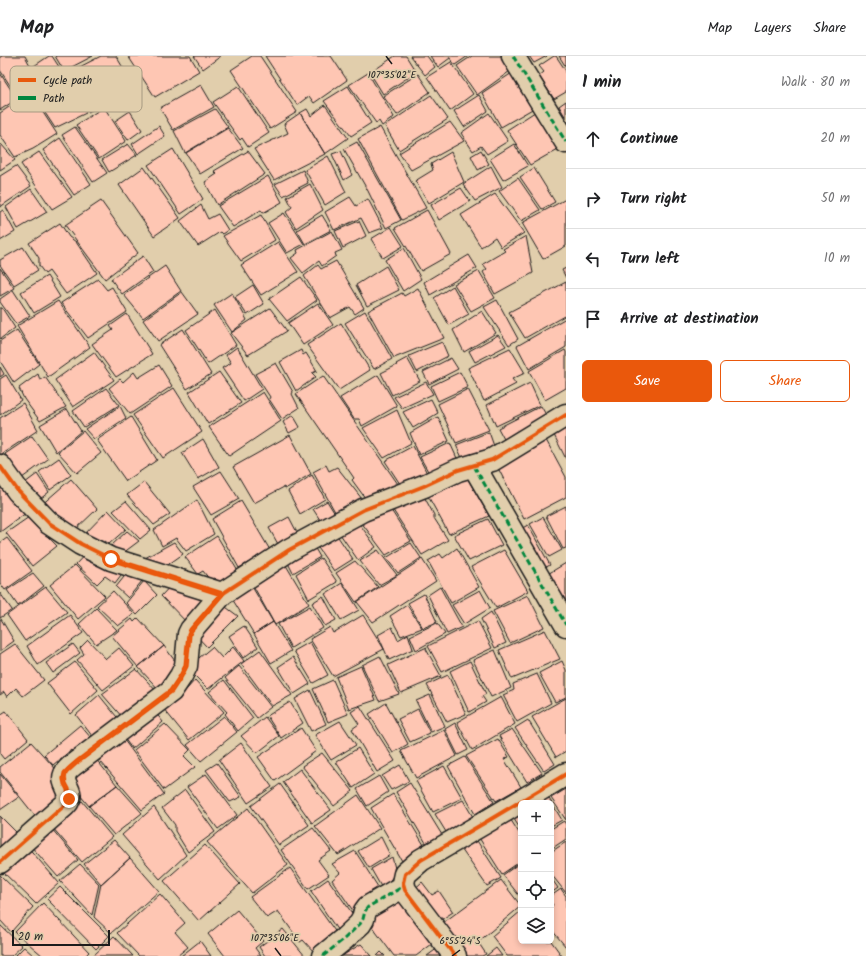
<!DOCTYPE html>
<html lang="en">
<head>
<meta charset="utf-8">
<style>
	body { margin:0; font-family:Kalam,sans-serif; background:#f2f2f2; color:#202124 }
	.controls { position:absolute; right:12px; bottom:12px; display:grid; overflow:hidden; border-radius:6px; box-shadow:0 2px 6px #0003 }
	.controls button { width:36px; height:36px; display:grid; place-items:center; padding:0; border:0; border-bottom:1px solid #e0e0e0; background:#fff; color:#202124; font:20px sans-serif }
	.scale { position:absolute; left:12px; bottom:10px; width:98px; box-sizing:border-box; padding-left:4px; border:2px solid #1c1c1c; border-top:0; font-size:11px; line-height:14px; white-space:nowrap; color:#1c1c1c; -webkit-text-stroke:3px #e1ceac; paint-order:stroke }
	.stop { position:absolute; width:12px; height:12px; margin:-9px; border:3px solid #ea580c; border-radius:50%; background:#fff }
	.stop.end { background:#ea580c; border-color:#fff; box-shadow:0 1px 4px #0008 }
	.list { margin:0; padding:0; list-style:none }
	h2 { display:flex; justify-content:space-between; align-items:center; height:52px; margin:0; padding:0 16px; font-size:17px }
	h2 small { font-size:13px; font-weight:400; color:#757577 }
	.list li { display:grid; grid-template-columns:26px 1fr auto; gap:12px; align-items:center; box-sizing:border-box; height:60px; padding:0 16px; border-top:1px solid #e0e0e0 }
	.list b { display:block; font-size:15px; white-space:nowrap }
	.list em { font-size:13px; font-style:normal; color:#757577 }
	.actions { display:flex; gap:8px; padding:12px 16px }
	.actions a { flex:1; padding:9px 0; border:1px solid #ea580c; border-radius:6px; text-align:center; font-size:14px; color:#ea580c }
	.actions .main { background:#ea580c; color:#fff }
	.icon { flex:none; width:22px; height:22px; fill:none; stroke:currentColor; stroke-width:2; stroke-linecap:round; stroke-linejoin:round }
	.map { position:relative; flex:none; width:566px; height:900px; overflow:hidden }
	header { display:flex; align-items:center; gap:24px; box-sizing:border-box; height:56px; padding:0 20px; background:#fff; border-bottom:1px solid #e0e0e0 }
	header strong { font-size:19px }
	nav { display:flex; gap:22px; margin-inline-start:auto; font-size:14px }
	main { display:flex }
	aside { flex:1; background:#fff }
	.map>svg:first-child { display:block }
</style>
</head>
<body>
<header>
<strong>Map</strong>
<nav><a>Map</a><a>Layers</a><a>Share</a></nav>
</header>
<main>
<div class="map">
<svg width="566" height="900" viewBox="0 0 566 900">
	<rect width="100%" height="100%" fill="#e1ceac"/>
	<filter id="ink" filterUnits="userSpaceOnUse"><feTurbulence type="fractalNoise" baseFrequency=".025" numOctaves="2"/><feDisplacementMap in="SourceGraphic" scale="8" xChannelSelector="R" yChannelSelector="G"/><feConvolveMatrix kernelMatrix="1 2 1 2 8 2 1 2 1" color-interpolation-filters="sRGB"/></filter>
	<g filter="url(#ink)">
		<path fill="#fec6b3" stroke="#1c1c1c" d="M2 0H25L41 30 19 43 0 14V1Z
			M49 0H52L63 17 43 27 34 10Z
			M55 0H93L64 15Z
			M101 0H116L134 30 88 56 66 18Z
			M128 0H190L199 15 155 41Z
			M194 0H221L203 13Z
			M252 0H260L297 56 270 73 231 14Z
			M265 0H331L347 24 314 47 309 40 297 49Z
			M395 0H406L416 16 383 38 370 17Z
			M410 0H427L435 11 425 19Z
			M430 0H468L455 9 450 2 438 11Z
			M472 0H510L517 10 477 39 457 10Z
			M529 0H547L534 7Z
			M554 0H556L566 15V36L554 43 539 20 544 16 539 10Z
			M559 0H566V11Z
			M451 6 473 38 450 55 427 21Z
			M515 15 541 48 501 71 482 37Z
			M0 17 17 43 0 54Z
			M368 17 394 61 382 70 379 65 376 67 349 29Z
			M418 18 430 36 397 59 383 40Z
			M65 19 86 57 55 72 32 37Z
			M201 29 214 51 173 74 160 52Z
			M238 30 269 77 248 91 242 82 240 84 213 46Z
			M348 30 371 67 351 80 324 45Z
			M31 38 57 78 33 93 15 101 0 79V57L18 45Z
			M431 39 448 63 399 94 385 70Z
			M479 39 488 55 464 71 454 55Z
			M566 45V62L559 50Z
			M325 49 348 82 325 98 300 57 307 53 311 60Z
			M104 51 126 85 99 103 76 69Z
			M541 52 565 89 530 109 507 74Z
			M215 53 228 71 185 97 174 75Z
			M130 55 142 74 128 84 115 65Z
			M300 57 325 98 274 124 254 93 288 77 284 68Z
			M489 57 508 85 487 98 481 90 473 95 461 77Z
			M450 66 464 85 411 114 399 97Z
			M159 70 165 80 138 98 132 88Z
			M75 71 107 117 93 126 62 79Z
			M380 71 426 152 402 164 358 83Z
			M228 72 243 92 200 118 186 97Z
			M60 82 91 128 74 139 43 94Z
			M357 86 401 164 386 172 368 135 344 93Z
			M1 88 15 104 0 114V89Z
			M128 88 137 99 109 116 102 104Z
			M514 88 528 110 503 124 490 103Z
			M173 93 203 143 181 158 148 109Z
			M481 94 489 108 478 114 471 100Z
			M248 95 265 118 217 149 205 126 217 118 214 115Z
			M341 95 352 119 344 124 332 98Z
			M39 96 72 141 52 153 21 108Z
			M451 96 464 126 429 147 415 125 433 114 431 108Z
			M328 100 346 136 325 149 305 114Z
			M16 110 31 130 0 151V120Z
			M491 110 502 131 475 145 463 128Z
			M144 111 180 162 154 180 119 129Z
			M534 112 555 146 542 153 520 121Z
			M303 114 308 127 283 140 275 128Z
			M268 120 282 146 263 157 261 154 233 171 218 150Z
			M518 122 540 154 521 165 499 135Z
			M310 128 323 154 296 172 286 156 292 151 287 141Z
			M461 132 470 145 439 164 431 149Z
			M31 133 47 156 18 173 6 151Z
			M495 138 524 177 501 191 495 181 481 191 461 159Z
			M350 141 356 150 368 143 383 172 369 177 361 162 334 174 325 156Z
			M566 143V190L543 203 522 167Z
			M101 145 138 197 105 223 65 169Z
			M201 149 208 163 218 158 228 174 222 178 220 176 198 190 180 165Z
			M3 154 15 176 0 185V156Z
			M427 154 451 198 421 215 395 172Z
			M284 157 304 188 287 197 268 167Z
			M261 159 275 184 241 205 223 180Z
			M322 159 331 174 305 188 297 174Z
			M359 165 366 180 343 192 335 175Z
			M60 167 69 181 76 186 97 217 66 238 49 215 45 218 39 210V202L29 187Z
			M391 171 403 190 383 202 371 183Z
			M332 175 342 194 335 197 336 200 322 210 319 205 303 217 291 202 298 197 297 194Z
			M526 180 533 217 495 238 483 216 487 213 483 208 505 195 503 193Z
			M278 186 298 216 261 239 241 209Z
			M23 191 38 214 14 229 0 209V204Z
			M404 192 421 223 403 235 385 204Z
			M469 199 477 212 430 239 424 226Z
			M143 200 153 216 122 238 111 223Z
			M336 205 364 252 355 258 350 251 330 262 304 220 318 209 321 213Z
			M165 210 181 235 143 262 124 239Z
			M386 210 399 234 367 250 356 229Z
			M0 212 14 232 0 240Z
			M566 212V222L562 214Z
			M479 215 495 242 471 255 454 228Z
			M47 220 60 241 34 257 21 236Z
			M301 221 317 244 287 265 269 243Z
			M98 223 107 234 112 231 127 256 88 282 61 247Z
			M566 226V259L525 282 509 256Z
			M253 229 264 248 247 259 235 241Z
			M453 230 469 258 449 269 434 242Z
			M418 232 444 282 394 302 368 255 402 237 404 240Z
			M13 234 30 260 16 268 0 246V243Z
			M182 236 198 258 158 285 143 264Z
			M232 237 247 264 232 276 214 249Z
			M497 244 518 283 509 289 484 251Z
			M58 245 90 291 48 321 17 270Z
			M318 247 333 269 303 289 288 267Z
			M0 252H2L15 272 0 283Z
			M270 252 287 275 248 299 231 277Z
			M215 254 236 289 208 308 186 274Z
			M365 255 392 303 374 313 345 267Z
			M482 255 496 277 464 296 453 274Z
			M127 258 152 298 116 321 92 288 113 274 110 270Z
			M566 262V291L529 313 517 290Z
			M341 267 370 314 339 334 307 289Z
			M183 273 211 318 187 333 159 289Z
			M17 274 39 308 14 327 0 305V285Z
			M498 279 506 290 475 306 469 295Z
			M442 286 448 300 417 316 409 300Z
			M237 291 262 333 244 345 222 312 231 307 226 299Z
			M510 292 525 317 512 323 516 328 484 345 468 312Z
			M301 294 303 299 306 297 317 315 312 317 316 321 296 335 280 306Z
			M565 294 566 296V332L545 344 529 315Z
			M94 296 114 324 73 351 55 324Z
			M407 302 420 325 392 339 381 317 397 309 396 308Z
			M451 302 458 313 429 328 423 316Z
			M276 307 293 336 292 338 299 352 282 363 269 343 270 341 255 318Z
			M159 309 172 330 130 358 109 332 120 323 123 326 134 316 138 322Z
			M0 311 4 318 0 321Z
			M219 316 241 347 208 368 189 336Z
			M460 316 468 331 438 345 431 330Z
			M38 318 40 324 45 321 66 351 40 365 24 343 19 332Z
			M6 319 21 344 0 359V323Z
			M378 319 397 350 362 370 359 363H354L340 342Z
			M323 320 400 431 371 450 352 424 354 422 296 338Z
			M426 326 433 338 402 352 394 341Z
			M530 327 540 349 496 370 487 349Z
			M106 332 119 349 84 371 73 355Z
			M174 332 202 376 163 402 133 359Z
			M468 333 489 374 456 387 438 348Z
			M263 336 281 365 229 400 209 371Z
			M431 343 438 357 413 372 403 356Z
			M23 347 38 374 0 399V362Z
			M120 350 126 362 94 383 85 373Z
			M541 350 549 364 505 385 498 372Z
			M67 353 81 375 56 396 40 369Z
			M397 354 411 387 384 402 363 372Z
			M293 359 300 371 289 377 283 366Z
			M131 361 157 404 126 425 97 384Z
			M438 361 449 385 419 399 410 377Z
			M566 364V403L551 373Z
			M83 375 101 397 77 417 58 396Z
			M489 376 495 393 466 410 456 389Z
			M290 379 311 418 285 433 284 431 254 447 233 411Z
			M32 380 48 403 18 425 11 417 16 413 5 398Z
			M203 383 219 411 198 423 182 397Z
			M546 384 566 421V441L524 463 497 410Z
			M450 387 461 411 433 424 420 401Z
			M413 390 431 425 406 437 385 405Z
			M59 402 71 419 50 434 39 416Z
			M326 409 329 415 337 411 362 443 339 463 313 416Z
			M462 413 489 460 449 478 423 431Z
			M221 415 239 443 211 459 193 431Z
			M37 418 49 436 35 447 21 430Z
			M312 419 325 443 300 458 288 435Z
			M0 420 26 457 0 476Z
			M71 423 97 453 74 475 39 451Z
			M144 426 170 458 154 469 127 439Z
			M420 433 434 459V462L448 484 422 499 389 448Z
			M197 444 214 478 186 495 176 482 162 490 154 474Z
			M126 445 151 474 140 483 113 455Z
			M241 445 270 494 239 512 212 463Z
			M327 445 337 461 324 470 313 453Z
			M387 448 411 485 386 499 361 466Z
			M566 450V492L563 493 546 460Z
			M108 454 126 473 109 488 105 485 101 490 83 480Z
			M29 461 57 490 32 510 6 477Z
			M289 461 302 486 283 497 269 472Z
			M543 461 562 494 549 501 530 468Z
			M356 463 376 491 358 504 338 475Z
			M488 463 502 489 469 505 454 479Z
			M528 469 550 509 537 516 515 476Z
			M332 472 353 503 334 515 312 483Z
			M127 475 139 485 123 497 111 490Z
			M217 480 239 517 220 528 215 522 210 524 203 515 198 518 185 501Z
			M7 482 32 515 5 534 0 527V487Z
			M310 484 320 501 293 517 285 501Z
			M174 486 183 498 159 515 145 502Z
			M411 487 421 502 398 517 386 502Z
			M457 492 479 531 451 547 428 505 440 498 443 502Z
			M378 494 397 519 379 529 360 505Z
			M504 494 528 535 496 552 471 511Z
			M88 495 127 511 115 527 105 520 97 528 76 508Z
			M321 502 337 526 309 543 296 518Z
			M422 503 436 525 373 566 357 546Z
			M355 505 378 531 356 546 336 517Z
			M284 506 309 548 275 569 250 524Z
			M566 507V554L541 522Z
			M75 509 105 540 78 563 50 529Z
			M132 511 147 519 128 542 116 531Z
			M33 517 44 530 18 550 7 534Z
			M144 525 157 539 137 559 126 547Z
			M175 525 218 542 191 571 161 540Z
			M342 527 359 554 341 564 325 538Z
			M251 529 273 566 254 578 231 541Z
			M46 531 67 556 25 585 7 559Z
			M440 531 462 571 447 578 428 539Z
			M480 534 490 552 464 568 452 549Z
			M113 535 134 558 118 570 97 550Z
			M0 537 12 554 0 562Z
			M424 538 437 566 423 572 408 547Z
			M528 539 544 571 510 587 493 555Z
			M323 540 336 564 325 570 312 547Z
			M219 546 238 560 207 591 192 575Z
			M407 549 422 572 401 580 390 560Z
			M310 550 323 572 291 592 278 568Z
			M96 552 117 574 96 588 79 568Z
			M491 556 506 587 495 592 481 563Z
			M70 559 83 577 38 609 27 590Z
			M363 559 384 593 333 620 310 583 330 571 333 577Z
			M138 562 164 590 138 611 112 580 132 563 134 566Z
			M0 563H1L14 585 0 595Z
			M478 565 492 592 442 616 428 590Z
			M273 566 291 595 271 607 254 578Z
			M437 567 445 578 416 594 410 580Z
			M244 570 258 591 243 602 229 580Z
			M392 571 398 584 408 578 413 593 389 604 378 579Z
			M545 574 560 603 512 623 499 594Z
			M88 584 106 603 119 592 134 610 103 634 77 604 84 598 80 592Z
			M310 586 328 619 313 627 294 595Z
			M15 588 44 624 23 640 16 632 7 641 4 636 0 639V598Z
			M73 588 80 597 53 617 46 607Z
			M164 590 180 612 162 637 138 611Z
			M212 591 222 602 233 591 244 605 208 633 187 612Z
			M427 591 426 593 441 620 401 637 388 609Z
			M260 594 292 639 272 650 241 608Z
			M495 594 511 632 491 641 473 604Z
			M380 600 399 638 379 645 362 609Z
			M293 601 310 628 294 638 278 611Z
			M470 605 486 638 482 640 486 646 469 656 450 615Z
			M562 605 566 614V641L555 646 539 617Z
			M75 606 98 634 71 658 47 627Z
			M239 610 271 651 257 662 225 622Z
			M361 610 376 644 349 653 336 621Z
			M136 613 157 636 123 662 102 638Z
			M537 618 551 647 517 666 503 639 514 634 513 628Z
			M448 619 466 658 447 666 427 629Z
			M195 624 224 656 189 684 159 647 182 630 186 634Z
			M224 624 253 662 238 675 225 658 227 656 209 636Z
			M333 624 348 658 328 666 313 633Z
			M310 634 326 668 311 675 295 643Z
			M99 639 121 666 96 685 76 659Z
			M430 639 445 670 431 676 416 645Z
			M501 641 515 668 472 694 457 666Z
			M566 642V695L556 701 532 661Z
			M290 646 303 667 281 682 267 660Z
			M386 647 408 688 393 697 369 658Z
			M360 650 395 705 377 716 352 673 359 668 351 656Z
			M151 651 163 666 132 693 119 675Z
			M418 653 430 677 410 686 398 663Z
			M6 655 28 683 4 703 0 698V659Z
			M224 660 237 676 201 705 187 689Z
			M265 661 279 680 257 697 241 680Z
			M528 664 555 708 544 715 515 672Z
			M340 665 356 689 331 704 315 679Z
			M455 667 468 694 458 699 445 673Z
			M165 668 190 694 184 700 195 711 164 734 134 694Z
			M80 669 97 689 79 704 71 694 53 709 44 699Z
			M301 672 316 695 275 725 258 701Z
			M512 673 542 717 527 726 499 680Z
			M444 674 457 700 416 722 401 695Z
			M121 680 164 738 142 754 95 699Z
			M498 683 509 701 504 703 521 731 496 745 466 700Z
			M31 686 62 720 69 741 40 766 0 716V711Z
			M241 687 272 731 248 747 219 704Z
			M358 692 374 718 353 732 336 706Z
			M91 697 117 729 89 750 65 721Z
			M322 697 353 735 334 750 302 710Z
			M465 701 494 746 475 758 448 710Z
			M217 707 241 741 230 746 206 714Z
			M400 709 409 725 391 734 382 720Z
			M444 710 462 742 433 756 416 725Z
			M300 713 331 754 312 767 283 726Z
			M0 718 19 741 0 754Z
			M206 718 237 759 218 773 187 731Z
			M379 720 388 736 367 750 357 733Z
			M410 727 442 779 426 787 396 736Z
			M280 728 309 769 279 789 251 750Z
			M117 729 142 757 114 779 89 750Z
			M566 733V764L551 742Z
			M185 734 215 776 188 796 175 775V769L162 752Z
			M393 738 424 789 402 805 371 752Z
			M358 739 380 772 338 799 315 770Z
			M548 741 562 764 551 770V747H540Z
			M463 744 473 761 446 776 435 758Z
			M82 745 112 781 82 806 52 771Z
			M154 751 186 799 160 823 122 779Z
			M248 752 288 809 252 837 207 786Z
			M521 754V774L512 760Z
			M507 758 521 780V805L502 818 476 777Z
			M0 760 23 783 0 794Z
			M564 765 566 769V783L551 793V773Z
			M51 772 78 804 58 821 30 789Z
			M313 772 331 795 318 804 329 819 308 833 281 794Z
			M472 777 501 822 487 830 457 787Z
			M381 781 390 799 369 812 358 795Z
			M114 784 130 802 101 828 84 808Z
			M566 786V837L551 818V796Z
			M26 789 59 827 36 848 0 813Z
			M205 789 240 828 199 865 164 825Z
			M355 795 380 834 356 859 332 824 340 817 332 808Z
			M392 801 396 816 383 834 371 813Z
			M130 802 159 835 111 877 94 861 101 828Z
			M521 806V842L503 819Z
			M80 808 99 828 92 859 60 825Z
			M290 812 337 878 315 897 303 884 300 886 278 855 267 862 250 841Z
			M0 819 33 851 11 876 0 864Z
			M551 822 558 832 551 837Z
			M328 823 354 860 345 866 346 869 338 875 311 835Z
			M501 824 521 850 478 886 486 898 482 900H457L436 872Z
			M422 826 432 839 439 835 453 856 433 869 410 837Z
			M60 831 109 880 96 893 47 843Z
			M561 833 566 840V891L551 873V851L553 849 551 846V840Z
			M400 835 436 885 416 900H394L367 864Z
			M160 838 185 867 175 876 188 891 177 900H139L117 877Z
			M43 847 89 896 85 900H43L15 876Z
			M237 854 263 885 255 892 261 900H225L208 878Z
			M521 855V885H551L562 900H507L492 880Z
			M0 869 22 890 11 900H0Z
			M283 873 305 900H265L259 891Z
			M114 880 133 900H93Z
			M200 885 211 900H181Z
			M361 888 372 900H342Z
			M442 889 451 900H427Z
			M24 891 34 900H15Z
			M496 892 502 900H486Z
			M381 896 385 900H377Z"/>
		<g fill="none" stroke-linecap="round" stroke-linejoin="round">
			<defs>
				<path id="street" d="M513 0 566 86
					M0 410 18 435 49 467 81 488 111 503 222 538 289 494 363 454 424 430 458 414 492 404 566 359
					M474 410 566 569
					M0 806 65 749C67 747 68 746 69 743 72 734 61 727 65 718 67 713 73 709 77 706L171 635 181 620 186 610 189 578 191 574 222 538
					M323 900 344 883 360 868 363 863 365 855 368 851 404 830
					M455 900 405 834 403 827 405 818 421 804 491 763 566 718"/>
			</defs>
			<use href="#street" stroke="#1c1c1c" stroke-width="25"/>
			<use href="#street" stroke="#e1ceac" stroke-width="22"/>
			<path stroke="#00873e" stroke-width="3" stroke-dasharray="6 3" stroke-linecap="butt" d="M513 0 566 86
				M474 410 566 569
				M323 900 344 883 360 868 363 863 365 855 368 851 404 830"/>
			<defs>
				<path id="cycleway" d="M0 410 18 435 49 467 81 488 111 503 222 538 289 494 363 454 424 430 458 414 492 404 566 359
					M0 806 65 749C67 747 68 746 69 743 72 734 61 727 65 718 67 713 73 709 77 706L171 635 181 620 186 610 189 578 191 574 222 538
					M455 900 405 834 403 827 405 818 421 804 491 763 566 718"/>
			</defs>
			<use href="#cycleway" stroke="#e1ceac" stroke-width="6"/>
			<use href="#cycleway" stroke="#e8590c" stroke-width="4"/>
		</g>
	</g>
	<g fill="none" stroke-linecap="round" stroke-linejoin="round" filter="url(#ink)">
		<path stroke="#ea580c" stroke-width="5" d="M69 743 68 733 65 728 64 723 65 717 77 706 171 635 181 620 186 610 189 578 191 574 222 538 111 503"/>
	</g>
	<path fill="none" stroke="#1c1c1c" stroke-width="1.5" d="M386 0 392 8M275 892 281 900M452 900 460 894"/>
	<rect x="10" y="10" width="132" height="46" rx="6" fill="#e1ceac" stroke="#a69981" stroke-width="1"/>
	<rect x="18" y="22" width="18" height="4" fill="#e8590c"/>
	<rect x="18" y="40" width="18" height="4" fill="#00873e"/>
	<g font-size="11" fill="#1c1c1c">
		<text x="43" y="28">Cycle path</text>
		<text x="43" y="46">Path</text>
	</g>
	<g font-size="10" text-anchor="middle" fill="#1c1c1c" stroke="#e1ceac" stroke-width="3.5" stroke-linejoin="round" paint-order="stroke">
		<text x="392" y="22">107°35'02"E</text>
		<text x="275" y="885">107°35'06"E</text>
		<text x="460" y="888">6°55'24"S</text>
	</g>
</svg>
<div class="controls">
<button>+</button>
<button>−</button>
<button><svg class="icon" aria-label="locate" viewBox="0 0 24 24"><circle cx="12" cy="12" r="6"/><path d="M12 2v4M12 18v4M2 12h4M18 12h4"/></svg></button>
<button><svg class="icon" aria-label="layers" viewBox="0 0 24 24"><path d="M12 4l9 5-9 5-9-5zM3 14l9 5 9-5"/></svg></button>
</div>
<div class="scale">20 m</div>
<div class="stop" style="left:111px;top:503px"></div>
<div class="stop end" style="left:69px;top:743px"></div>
</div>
<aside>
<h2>1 min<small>Walk · 80 m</small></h2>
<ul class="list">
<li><svg class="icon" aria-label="ahead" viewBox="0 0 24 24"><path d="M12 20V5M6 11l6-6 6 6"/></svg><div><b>Continue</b></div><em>20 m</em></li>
<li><svg class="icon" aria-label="right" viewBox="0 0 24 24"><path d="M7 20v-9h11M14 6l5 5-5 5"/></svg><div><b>Turn right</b></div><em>50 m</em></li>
<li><svg class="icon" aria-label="left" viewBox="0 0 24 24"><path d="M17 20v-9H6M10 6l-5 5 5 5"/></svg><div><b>Turn left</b></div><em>10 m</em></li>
<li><svg class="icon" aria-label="arrive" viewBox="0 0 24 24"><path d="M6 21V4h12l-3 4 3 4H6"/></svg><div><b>Arrive at destination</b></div></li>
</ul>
<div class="actions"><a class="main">Save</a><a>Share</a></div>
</aside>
</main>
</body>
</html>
